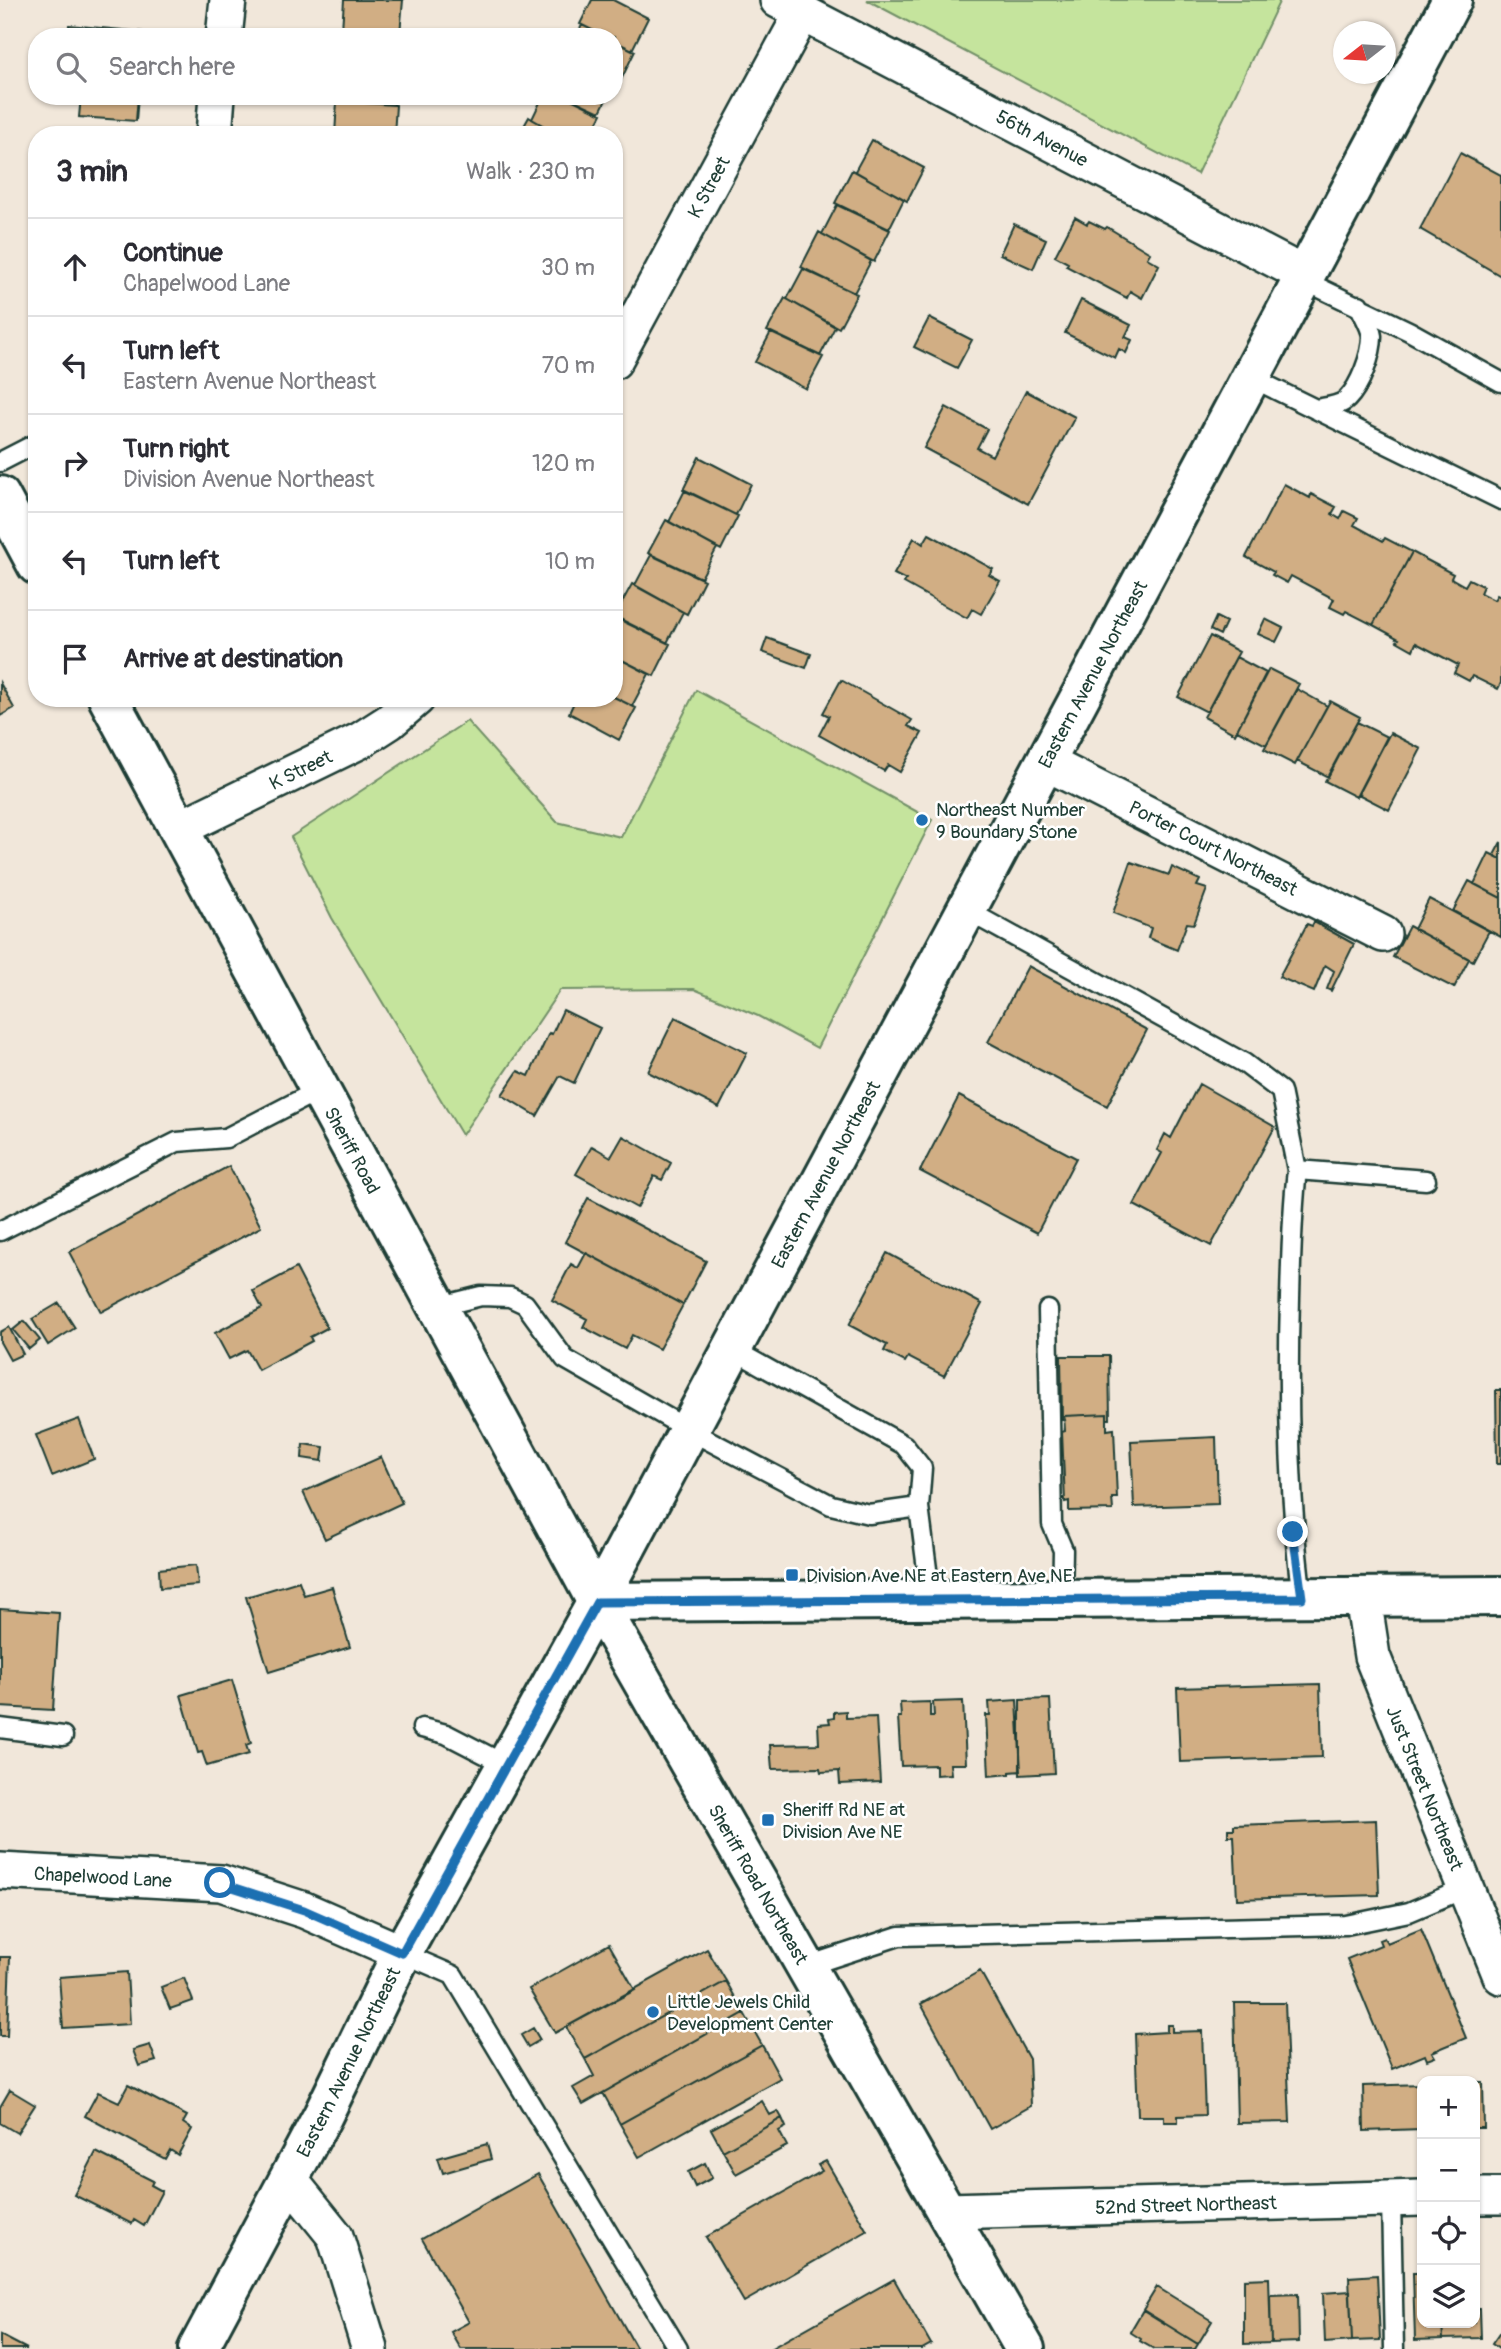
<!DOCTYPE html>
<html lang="en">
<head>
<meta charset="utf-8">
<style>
	body { margin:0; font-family:Pangolin,sans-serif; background:#f7f7f7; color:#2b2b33 }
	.controls { position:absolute; right:21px; bottom:21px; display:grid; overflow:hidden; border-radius:14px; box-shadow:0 2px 5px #0004 }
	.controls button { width:63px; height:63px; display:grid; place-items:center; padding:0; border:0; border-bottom:2px solid #e1e1e2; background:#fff; color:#2b2b33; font:35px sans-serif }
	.compass { position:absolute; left:1333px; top:21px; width:63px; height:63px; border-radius:50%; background:#fff; box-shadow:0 2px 5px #0004; rotate:253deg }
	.stop { position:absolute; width:21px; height:21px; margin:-16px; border:5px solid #1f6fb2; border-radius:50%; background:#fff }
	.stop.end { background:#1f6fb2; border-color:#fff; box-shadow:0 2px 7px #0008 }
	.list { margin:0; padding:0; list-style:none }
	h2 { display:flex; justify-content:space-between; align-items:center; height:91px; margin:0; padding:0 28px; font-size:30px }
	h2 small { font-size:23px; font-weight:400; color:#7c7c81 }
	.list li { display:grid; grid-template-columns:46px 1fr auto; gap:21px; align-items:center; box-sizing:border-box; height:98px; padding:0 28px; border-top:2px solid #e1e1e2 }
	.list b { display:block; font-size:26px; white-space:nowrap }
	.list p { margin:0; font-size:23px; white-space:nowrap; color:#7c7c81 }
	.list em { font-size:23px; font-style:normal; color:#7c7c81 }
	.icon { flex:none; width:38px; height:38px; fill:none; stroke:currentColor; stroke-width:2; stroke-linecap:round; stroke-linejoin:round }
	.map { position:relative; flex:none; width:1501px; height:2349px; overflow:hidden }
	.search { position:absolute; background:#fff; box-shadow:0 2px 5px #0004; left:28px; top:28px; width:595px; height:77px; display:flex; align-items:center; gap:18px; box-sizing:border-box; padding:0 24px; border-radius:28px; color:#7c7c81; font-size:26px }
	.panel { position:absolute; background:#fff; box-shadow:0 2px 5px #0004; left:28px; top:126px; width:595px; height:581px; border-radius:28px }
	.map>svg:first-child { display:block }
</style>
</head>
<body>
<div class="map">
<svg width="1501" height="2349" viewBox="0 0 1501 2349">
	<rect width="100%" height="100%" fill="#f1e7da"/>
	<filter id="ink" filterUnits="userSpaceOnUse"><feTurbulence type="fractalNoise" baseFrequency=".0143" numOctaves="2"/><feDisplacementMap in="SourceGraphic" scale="14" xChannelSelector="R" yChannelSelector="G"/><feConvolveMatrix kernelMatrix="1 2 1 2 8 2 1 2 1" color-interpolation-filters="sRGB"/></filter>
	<g filter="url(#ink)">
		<path fill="#c5e49d" stroke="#729068" stroke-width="2" d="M867 0H1280L1197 174Z
			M696 690 932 820 817 1048 758 1016 694 989 560 990 462 1135 332 918 291 837 467 721 557 822 621 837Z"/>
		<path fill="#d1ae84" stroke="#1f3d34" stroke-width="2" d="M344 0H403L400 34 342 30Z
			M592 0H613L648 18 632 50 614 41V37H606L580 24Z
			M69 25 143 32V37H68Z
			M582 25 606 37H576Z
			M343 30 400 34 402 37H343Z
			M614 41 635 51 619 84 614 82Z
			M81 96H138L136 121 79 117Z
			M334 96H394V105L334 101Z
			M543 96H565L602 114 591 135H560L532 119Z
			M565 96H608L600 112Z
			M337 101 396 105 394 135H335Z
			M529 117 532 119 560 135H519Z
			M872 140 924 168 907 201 855 171Z
			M1460 153 1501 175V276L1420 229Z
			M852 170 904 199 889 229 835 203Z
			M837 205 890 230 874 262 822 234Z
			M1075 217 1087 224 1089 221 1105 229 1107 227 1150 253 1147 258 1159 265 1142 298 1130 291 1127 298 1066 266 1068 263 1055 256Z
			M1014 224 1046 239 1033 269 1000 254Z
			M819 232 871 261 854 293 801 267Z
			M803 269 857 294 839 328 787 299Z
			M785 298 835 327 820 356 767 331Z
			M1081 300 1131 325 1125 337 1132 340 1126 353 1119 349 1115 358 1065 333Z
			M929 318 972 340 957 368 914 347Z
			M771 332 823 357 806 389 755 362Z
			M1026 391 1075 417 1028 504 924 448 946 407 987 429 977 448 992 456Z
			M699 457 751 484 736 515 683 490Z
			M1284 484 1310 498 1311 494 1336 507 1332 514 1340 519 1344 511 1358 518 1354 525 1383 541 1385 538 1412 552 1373 625 1346 611 1344 614 1330 607 1334 599 1291 576 1287 583 1272 575 1274 572 1246 557Z
			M685 490 738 516 721 550 669 522Z
			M666 520 717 548 701 578 648 553Z
			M929 534 993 569 989 575 1000 581 981 614 972 609 967 618 904 583 906 580 894 574 914 538 923 544Z
			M1412 552 1453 574 1451 578 1465 586 1469 579 1483 586 1480 593 1494 600 1497 595 1501 597V683L1498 689 1472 676 1469 681 1454 673 1458 665 1416 643 1413 650 1397 641 1399 639 1373 625Z
			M651 555 704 580 687 614 635 585Z
			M632 584 683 612 667 643 614 617Z
			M1216 617 1226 622 1220 635 1210 630Z
			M618 618 670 644 654 676 614 656V625Z
			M1265 619 1283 628 1276 642 1258 634Z
			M1210 636 1239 652 1207 712 1178 697Z
			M767 638 811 654 806 668 762 652Z
			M614 656 649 674 632 706 614 697Z
			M1236 657 1266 673 1235 734 1204 717Z
			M1269 669 1299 684 1266 745 1237 730Z
			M841 680 912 720 908 726 922 733 900 772 888 765 884 771 819 735 829 716 823 713Z
			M0 683 14 708 0 716Z
			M1297 689 1327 706 1295 765 1264 749Z
			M614 697 636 708 619 740 569 713 576 698Z
			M1330 701 1360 717 1328 777 1297 761Z
			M1357 722 1387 737 1356 797 1325 781Z
			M1390 733 1421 749 1389 810 1358 794Z
			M1501 842V859L1494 855Z
			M1489 853 1501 859V898L1474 884Z
			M1131 862 1169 875 1172 867 1200 880 1197 886 1207 889 1194 924 1187 923 1177 950 1148 938 1151 928 1113 913Z
			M1469 881 1501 898V937L1453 911Z
			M1429 899 1489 931 1473 961 1414 929Z
			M1314 922 1354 944 1331 991 1327 989 1334 971 1325 965 1314 992 1279 977 1307 924 1312 926Z
			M1409 926 1469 959 1454 988 1393 957Z
			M1028 966 1147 1030 1107 1106 988 1042Z
			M563 1010 600 1028 574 1083 560 1076 537 1116 502 1095 518 1071 529 1076 549 1033 552 1034Z
			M675 1017 747 1053 719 1108 648 1072Z
			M1199 1084 1275 1127 1211 1246 1134 1205 1162 1153 1157 1150 1165 1134 1171 1138Z
			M959 1096 1076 1158 1037 1233 920 1171Z
			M623 1136 671 1163 662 1180 654 1176 637 1208 576 1174 592 1146 611 1157Z
			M229 1166 261 1227 101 1312 69 1252Z
			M588 1198 706 1261 683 1305 565 1242Z
			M586 1253 683 1305 659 1349 632 1335 625 1349 583 1327 587 1319 552 1300 571 1264 578 1268Z
			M887 1253 982 1304 944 1376 908 1357 905 1362 884 1351 887 1345 849 1325Z
			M296 1268 327 1328 310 1337 312 1341 258 1370 247 1350 229 1359 215 1333 262 1308 253 1291Z
			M59 1303 75 1328 48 1345 32 1319Z
			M24 1321 40 1340 29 1349 13 1330Z
			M9 1327 23 1354 10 1360 0 1342V1332Z
			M1061 1356H1109L1110 1419H1107V1414L1064 1416 1065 1420H1062Z
			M1496 1390H1501V1464H1497Z
			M1107 1414V1430L1114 1429 1117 1498H1112L1113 1510 1069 1511V1501L1065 1502 1062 1432 1065 1431 1064 1416Z
			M79 1419 94 1459 52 1476 36 1435Z
			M1216 1437 1218 1504 1134 1507 1131 1441Z
			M303 1444 324 1447 322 1461 302 1458Z
			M381 1457 402 1503 325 1539 303 1492Z
			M196 1565 198 1585 160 1588 159 1569Z
			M299 1581 304 1595 332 1587 350 1647 269 1672 246 1597Z
			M0 1609 59 1613 53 1710 0 1707Z
			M232 1680 251 1743 246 1745 249 1754 207 1766 202 1752 198 1753 181 1695Z
			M1320 1684 1322 1757 1180 1762 1177 1688Z
			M1050 1699 1054 1773 1020 1775V1700Z
			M1017 1700 1021 1771 1010 1772V1774L989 1776 986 1715H990L989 1702Z
			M963 1701 966 1764H950L951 1774 936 1775V1765L901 1766 898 1717H901L900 1703 930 1702V1716H934L933 1702Z
			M846 1711V1718L876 1717 880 1782 840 1784 839 1771 821 1772 820 1768 772 1769 770 1745 819 1744 818 1724 830 1723 829 1719 834 1718V1712Z
			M1376 1820 1379 1895 1237 1899 1234 1836H1228V1829H1234V1825Z
			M1421 1929 1466 2038 1432 2052 1435 2057 1427 2060 1425 2055 1392 2069 1347 1959 1381 1945 1379 1940 1384 1938 1387 1943Z
			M609 1944 635 1990 555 2033 529 1989Z
			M707 1949 726 1981 585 2059 566 2027Z
			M0 1957H10L7 2036H0Z
			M980 1971 1029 2059 1031 2106 990 2129 921 2004Z
			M127 1972 130 2024 63 2028 59 1977Z
			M184 1978 193 2001 170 2009 161 1987Z
			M726 1981 744 2013 583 2104 573 2088 594 2076 585 2059Z
			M1234 2003H1285L1290 2122 1237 2123Z
			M744 2013 762 2045 620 2124 603 2093Z
			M1167 2025H1172V2032L1202 2031 1205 2115 1178 2116V2122H1164V2116H1138L1135 2034 1167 2032Z
			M533 2028 540 2040 528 2047 521 2035Z
			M150 2045 156 2061 139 2066 133 2050Z
			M762 2045 780 2078 639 2157 620 2124Z
			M1475 2082H1483L1484 2128H1475Z
			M1422 2084V2129L1364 2131 1363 2086Z
			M128 2085 187 2116 183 2123 192 2129 178 2155 170 2150 165 2159 85 2116 98 2092 119 2102Z
			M10 2090 35 2105 17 2133 0 2123V2107Z
			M762 2101 770 2115 778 2111 782 2118 723 2151 711 2129Z
			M782 2118 786 2127 779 2131 787 2146 736 2174 723 2151Z
			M487 2144 491 2159 443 2173 438 2158Z
			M96 2152 153 2181 151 2185 162 2191 144 2226 134 2220 132 2224 74 2195Z
			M826 2161 867 2231 744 2302 706 2237 822 2171 818 2165Z
			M705 2163 712 2178 695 2187 688 2172Z
			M538 2174 637 2349H461L451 2332 469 2322 422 2239Z
			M1413 2273H1422V2323H1442L1443 2339 1415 2340Z
			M1377 2275 1380 2340 1352 2341 1349 2277Z
			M1269 2278 1271 2343 1244 2344V2279Z
			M894 2279 931 2344 922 2349H770Z
			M1157 2287 1212 2321 1198 2344 1143 2310Z
			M1350 2291 1352 2341 1325 2343 1323 2293Z
			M1298 2294 1299 2342 1271 2343 1270 2295Z
			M1475 2309H1480L1481 2338 1443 2339 1442 2323H1475Z
			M1143 2310 1198 2344 1195 2349H1154L1140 2341 1141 2339 1130 2332Z
			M1501 2331V2349H1499L1492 2344Z
			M0 2335 27 2349H0Z"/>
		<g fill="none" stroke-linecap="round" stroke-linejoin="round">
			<defs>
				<path id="service" d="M1303 280 1409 331 1501 382
					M1250 377 1501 500
					M1315 409C1325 407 1339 407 1347 399 1360 386 1372 355 1372 336 1371 327 1363 314 1359 305
					M0 462 37 443
					M966 910 1244 1063 1281 1091 1297 1170 1426 1180
					M1297 1170C1292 1213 1291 1256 1290 1298 1287 1398 1289 1498 1302 1598
					M0 1231 177 1142 226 1138 319 1090
					M437 1307 481 1296 510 1297 525 1304 565 1359 689 1430 831 1505 869 1514 919 1507
					M1048 1310 1052 1524 1063 1550 1062 1599
					M732 1349 904 1445 922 1468 919 1507 931 1600
					M0 1728 63 1736
					M422 1728 446 1734 506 1765
					M402 1953 453 1975 678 2349
					M807 1966 899 1936 1346 1925 1409 1912 1466 1888
					M1391 2199 1394 2349"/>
				<g id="minor">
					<path id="s1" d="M778 0 1305 275"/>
					<path d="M224 37 228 0"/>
					<path d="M214 135 217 96"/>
					<path id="s2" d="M614 361 802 14"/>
					<path id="s3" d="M1045 762 1383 934"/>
					<path id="s4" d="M178 829 361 740 389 722 417 698"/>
					<path id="s5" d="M1363 1598 1372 1656 1501 1976"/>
					<path id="s6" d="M0 1871 221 1883 304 1910 402 1953"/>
					<path d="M289 2179 335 2236 370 2349"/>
					<path d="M1475 2196H1501"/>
					<path id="s7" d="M948 2211 1422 2198"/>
				</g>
				<path id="tertiary" d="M597 1602 1501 1596"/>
				<g id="secondary">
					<path d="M0 496 37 565"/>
					<path id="s8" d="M108 698 597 1602 1025 2349"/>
					<path id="s9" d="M198 2349 323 2115 402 1953 597 1602 1452 0"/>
				</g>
			</defs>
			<use href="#service" stroke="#1f3d34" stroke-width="23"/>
			<use href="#minor" stroke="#1f3d34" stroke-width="40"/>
			<use href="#tertiary" stroke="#1f3d34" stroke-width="44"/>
			<use href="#secondary" stroke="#1f3d34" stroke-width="44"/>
			<use href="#service" stroke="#fff" stroke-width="18"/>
			<use href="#minor" stroke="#fff" stroke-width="35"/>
			<use href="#tertiary" stroke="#fff" stroke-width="38"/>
			<use href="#secondary" stroke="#fff" stroke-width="38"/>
		</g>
	</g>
	<g fill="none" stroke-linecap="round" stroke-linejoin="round" filter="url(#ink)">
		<path stroke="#1f6fb2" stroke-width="9" d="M220 1883 304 1910 402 1953 597 1602 1302 1598 1293 1532"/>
	</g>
	<g fill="#1f6fb2" stroke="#fff" stroke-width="2.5">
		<circle cx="922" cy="820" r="7"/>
		<rect x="785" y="1568" width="14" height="14" rx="3.5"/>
		<rect x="761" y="1813" width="14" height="14" rx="3.5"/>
		<circle cx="653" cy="2012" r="7"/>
	</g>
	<g text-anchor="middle" stroke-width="5" stroke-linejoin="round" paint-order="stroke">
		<g font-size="19" fill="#1f3d34" stroke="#fff">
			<text dy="7" stroke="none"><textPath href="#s1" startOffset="298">56th Avenue</textPath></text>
			<text dy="7" stroke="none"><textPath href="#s2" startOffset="198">K Street</textPath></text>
			<text dy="7" stroke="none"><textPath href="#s9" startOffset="1899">Eastern Avenue Northeast</textPath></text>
			<text dy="7" stroke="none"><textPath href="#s4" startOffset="136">K Street</textPath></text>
			<text dy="7" stroke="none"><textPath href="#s3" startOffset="189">Porter Court Northeast</textPath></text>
			<text dy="7" stroke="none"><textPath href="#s8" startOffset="514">Sheriff Road</textPath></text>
			<text dy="7" stroke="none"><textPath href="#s9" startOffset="1332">Eastern Avenue Northeast</textPath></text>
			<text dy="7" stroke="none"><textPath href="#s5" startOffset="201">Just Street Northeast</textPath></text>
			<text dy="7" stroke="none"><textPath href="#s6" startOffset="103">Chapelwood Lane</textPath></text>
			<text dy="7" stroke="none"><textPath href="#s8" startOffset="1353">Sheriff Road Northeast</textPath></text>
			<text dy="7" stroke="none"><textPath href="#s9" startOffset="324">Eastern Avenue Northeast</textPath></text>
			<text dy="7" stroke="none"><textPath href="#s7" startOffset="238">52nd Street Northeast</textPath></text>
		</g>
		<g font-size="19" fill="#1f3d34" stroke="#fff" text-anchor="start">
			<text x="936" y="816">Northeast Number<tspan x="936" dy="22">9 Boundary Stone</tspan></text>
			<text x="806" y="1582">Division Ave NE at Eastern Ave NE</text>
			<text x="782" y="1816">Sheriff Rd NE at<tspan x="782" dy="22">Division Ave NE</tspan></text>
			<text x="667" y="2008">Little Jewels Child<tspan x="667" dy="22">Development Center</tspan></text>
		</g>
	</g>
</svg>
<div class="controls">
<button>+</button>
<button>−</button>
<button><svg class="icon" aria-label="locate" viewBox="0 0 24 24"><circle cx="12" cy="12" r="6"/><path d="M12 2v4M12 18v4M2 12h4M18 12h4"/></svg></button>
<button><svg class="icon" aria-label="layers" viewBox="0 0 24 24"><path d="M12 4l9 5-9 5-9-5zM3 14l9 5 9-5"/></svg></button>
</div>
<svg class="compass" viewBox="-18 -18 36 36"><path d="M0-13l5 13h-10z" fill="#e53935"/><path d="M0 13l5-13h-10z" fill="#7c7c81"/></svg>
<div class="stop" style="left:220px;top:1883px"></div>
<div class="stop end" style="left:1293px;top:1532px"></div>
<div class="search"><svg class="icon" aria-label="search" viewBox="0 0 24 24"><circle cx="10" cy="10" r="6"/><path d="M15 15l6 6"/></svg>Search here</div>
<section class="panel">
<h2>3 min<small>Walk · 230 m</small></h2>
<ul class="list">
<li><svg class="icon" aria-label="ahead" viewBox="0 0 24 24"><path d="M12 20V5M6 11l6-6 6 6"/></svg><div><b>Continue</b><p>Chapelwood Lane</p></div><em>30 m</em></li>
<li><svg class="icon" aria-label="left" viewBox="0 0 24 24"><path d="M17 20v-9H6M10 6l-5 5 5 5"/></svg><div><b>Turn left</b><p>Eastern Avenue Northeast</p></div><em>70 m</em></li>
<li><svg class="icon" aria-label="right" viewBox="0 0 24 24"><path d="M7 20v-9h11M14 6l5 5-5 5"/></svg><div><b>Turn right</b><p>Division Avenue Northeast</p></div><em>120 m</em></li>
<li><svg class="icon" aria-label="left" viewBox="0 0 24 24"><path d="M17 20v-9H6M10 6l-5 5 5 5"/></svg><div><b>Turn left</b></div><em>10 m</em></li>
<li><svg class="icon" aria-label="arrive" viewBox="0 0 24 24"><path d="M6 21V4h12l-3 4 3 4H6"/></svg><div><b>Arrive at destination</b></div></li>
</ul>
</section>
</div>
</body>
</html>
